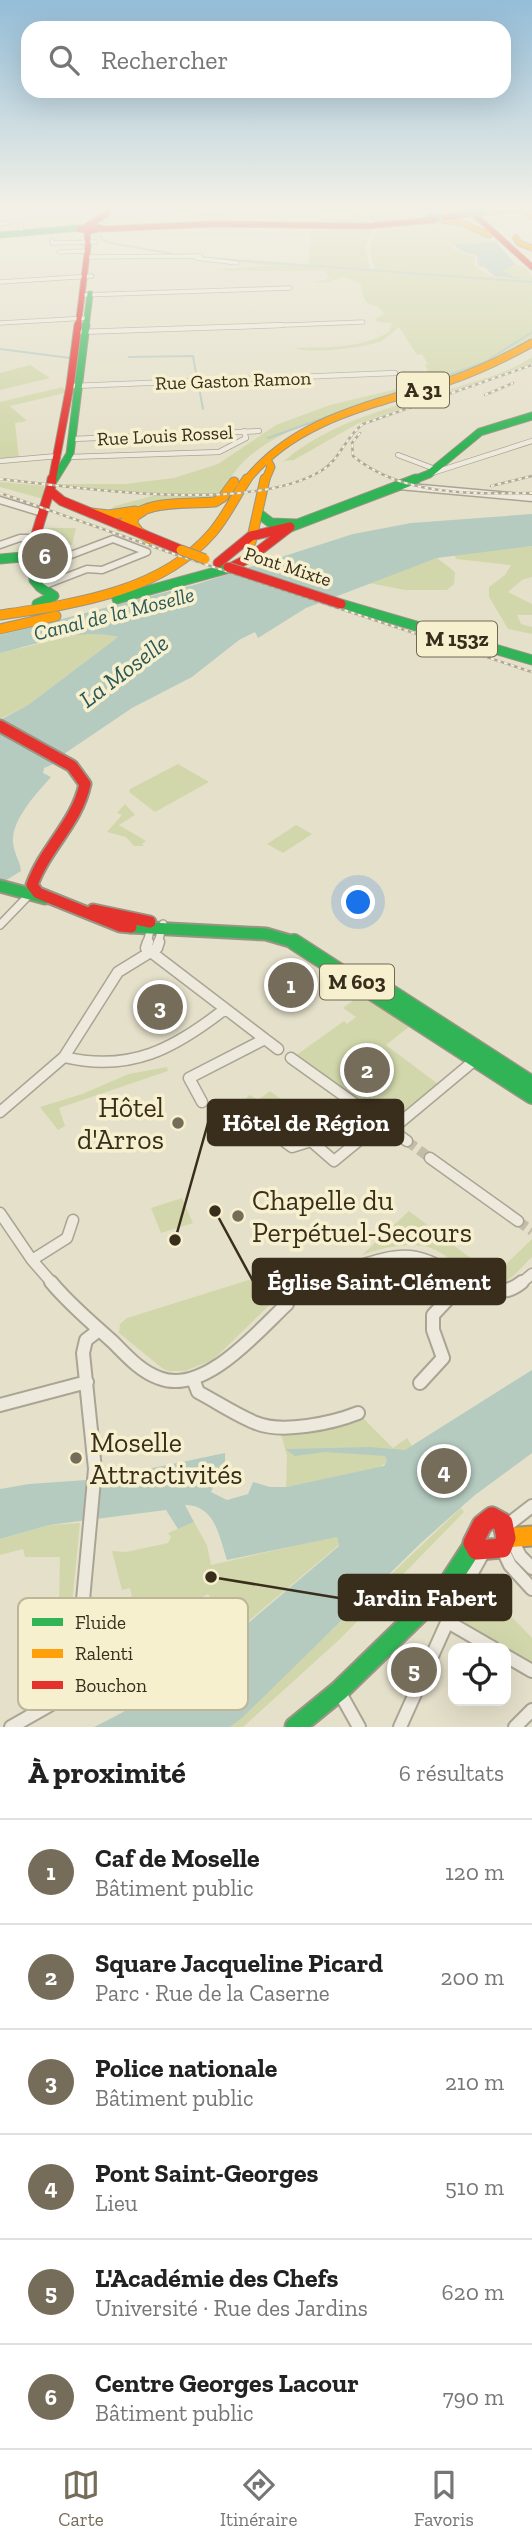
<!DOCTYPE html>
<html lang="fr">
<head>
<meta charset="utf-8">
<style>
	body { margin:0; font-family:"Zilla Slab",serif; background:#f6f6f6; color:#222 }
	.controls { position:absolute; right:21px; bottom:21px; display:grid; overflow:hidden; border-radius:14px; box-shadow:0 7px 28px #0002 }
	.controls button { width:63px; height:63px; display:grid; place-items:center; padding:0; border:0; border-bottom:2px solid #e0e0e0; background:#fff; color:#222; font:35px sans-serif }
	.you { position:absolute; left:359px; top:903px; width:24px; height:24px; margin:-18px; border:5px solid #fff; border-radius:50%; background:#1a73e8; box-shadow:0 0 0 10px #1a73e833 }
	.badge { display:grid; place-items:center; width:46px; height:46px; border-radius:50%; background:#756c59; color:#fff; font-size:23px; font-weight:700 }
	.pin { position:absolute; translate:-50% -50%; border:4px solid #fff; box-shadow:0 2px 7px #0006 }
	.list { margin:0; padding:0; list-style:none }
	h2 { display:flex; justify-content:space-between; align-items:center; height:91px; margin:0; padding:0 28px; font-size:30px }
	h2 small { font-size:23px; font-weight:400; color:#767676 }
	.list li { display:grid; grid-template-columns:46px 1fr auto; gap:21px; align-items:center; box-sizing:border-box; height:105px; padding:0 28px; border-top:2px solid #e0e0e0 }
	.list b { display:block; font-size:26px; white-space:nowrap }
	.list p { margin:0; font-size:23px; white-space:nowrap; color:#767676 }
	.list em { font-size:23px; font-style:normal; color:#767676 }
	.icon { flex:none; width:38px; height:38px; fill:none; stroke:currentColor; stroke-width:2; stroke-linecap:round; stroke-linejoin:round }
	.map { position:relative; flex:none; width:532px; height:1727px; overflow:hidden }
	.search { position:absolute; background:#fff; box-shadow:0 7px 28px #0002; left:21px; right:21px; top:21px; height:77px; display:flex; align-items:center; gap:18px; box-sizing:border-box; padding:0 24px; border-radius:21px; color:#767676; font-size:26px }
	.sheet { height:721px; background:#fff }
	nav { display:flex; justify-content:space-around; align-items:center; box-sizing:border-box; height:98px; border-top:2px solid #e0e0e0; background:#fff; font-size:19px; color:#767676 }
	nav a { display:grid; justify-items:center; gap:4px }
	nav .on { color:#756c59 }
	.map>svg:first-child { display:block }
</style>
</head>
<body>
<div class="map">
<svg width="532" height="1727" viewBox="0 0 532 1727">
	<rect width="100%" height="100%" fill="#e5e0ca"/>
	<path fill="#d2d7ab" d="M354 207 371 223 325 224 328 210 313 209 312 208 243 215 225 222 211 220 218 215 182 217 178 210 172 208Z
		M357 207H398L408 219 376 224Z
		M444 222 471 230 493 241 451 244 455 250 475 257V266L490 276 528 280 512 276 502 270C517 267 524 260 532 277V338C479 375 414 389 353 408 315 420 272 434 243 462 233 472 226 486 219 498L214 501 104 513 115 506 156 495 54 484H125L174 478 218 464 276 425 330 405 393 390 421 378 428 371 425 365 428 364 422 354 417 355 399 327C394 331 388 337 382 341 369 347 307 355 295 348 326 347 364 349 390 331L392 323 378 322 375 319 384 314 378 306C364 307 363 295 360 283L343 277 326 283 312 282 330 279 325 271H227L214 269 273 266 198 257 308 266 312 226 373 228 365 245 370 270 375 271 369 248 377 228Z
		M532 357V363L357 424 294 460 284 461C334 418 406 404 467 384 489 377 513 370 532 357Z
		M30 365 50 378 0 390V373Z
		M63 387 65 393 10 406 27 421 15 423 19 459 0 460V402Z
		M0 482 44 486 43 499 0 487Z
		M48 528H76L72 545H43Z
		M532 546V577L522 580 508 592 532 604V615H517L521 624 532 627V634L508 629 489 597V587L505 575 511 565 456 559 454 554Z
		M437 558 455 572 454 584 447 590H405L369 583Z
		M80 634H101L118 637 28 705 0 719V653Z
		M178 764 209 782 155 812 129 792 130 789Z
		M125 804 135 815 119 825 146 841 142 844 144 846H134L126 837 107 832 122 815 117 813Z
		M296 825 312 834 283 853 267 844Z
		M363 993 410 1026 386 1045 438 1084 391 1123 295 1056 344 1021 347 1024 356 1017 343 1008Z
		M167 1067 168 1071 59 1108 65 1126 58 1130 40 1107 82 1094 129 1074Z
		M270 1091 286 1103 279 1114 286 1124 283 1126 246 1098 250 1095 258 1100Z
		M182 1198 193 1223 161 1233 151 1208Z
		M409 1211 494 1276 532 1239V1257C524 1264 514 1278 504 1282 482 1291 451 1255 431 1248 410 1241 383 1248 362 1255Z
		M274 1272 286 1289 213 1360 185 1371H168L162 1368 119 1333 120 1324 127 1318Z
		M358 1413 393 1448 407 1438 412 1446 378 1468 286 1487 287 1456 279 1427Z
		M461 1508 464 1512 340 1639 243 1727H230Z
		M194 1522 207 1545 211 1565 337 1536 339 1545 233 1634 208 1594 140 1631 128 1604 133 1602 130 1588 122 1590 112 1551 126 1552 168 1543 171 1537 168 1533Z
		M80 1523 70 1624 48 1635 44 1632 41 1611 59 1602 60 1557H25L23 1549 0 1555V1539L49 1525Z
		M485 1589 532 1638V1663L463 1625Z"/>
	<path fill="#b6cbc0" d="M496 242 516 265 503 270 512 276 529 280 494 276 485 267 478 266 477 256 461 251 453 244Z
		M532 514V546L437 558 306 608 258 638 255 632 239 640 192 677 132 708 64 754 56 763 44 768 43 773 51 777C36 794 7 824 14 848 17 860 20 861 21 871L0 884V720L28 705 118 637C80 627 37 644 0 653V635L197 584 353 534 411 523Z
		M532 1370V1453L475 1495 422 1542 243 1717 230 1727H94C186 1683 261 1611 339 1546L337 1537 227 1560C219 1536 215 1505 185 1505L194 1522 178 1529 166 1510 49 1525 0 1539V1489L29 1484 100 1479 225 1453V1480L217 1478 211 1492 227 1500 248 1494 253 1482 270 1487H286L384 1466 387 1461 385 1456 325 1452 295 1456 285 1449 370 1447 405 1450Z"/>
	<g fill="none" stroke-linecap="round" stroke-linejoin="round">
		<path stroke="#b6cbc0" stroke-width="2" d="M75 207 96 219
			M198 207 199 213 224 214
			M247 213 289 207
			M99 220 106 224
			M100 236 102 240 111 243 173 254
			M220 259 532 282
			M0 349 70 358
			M129 357 193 356 197 379
			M198 382 203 409
			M369 403 485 362 532 332
			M268 438 346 410"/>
		<path stroke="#c3bca7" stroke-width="10" stroke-dasharray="10 5" stroke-linecap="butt" d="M362 1138 373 1129
			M407 1141 430 1158
			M518 1221 532 1231
			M311 1284 318 1278 344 1270"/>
		<path stroke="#c3bca7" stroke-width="12" stroke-dasharray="12 6" stroke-linecap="butt" d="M287 1304 313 1282"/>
		<defs>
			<path id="street-far5" d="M355 207 376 226
				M19 221 23 234
				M0 224 8 223
				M52 240V243L96 242
				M59 252 87 251
				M86 257 201 256
				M196 258 237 263
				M0 282 92 276
				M82 295 290 288
				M0 323 87 318
				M232 327 363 322"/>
			<path id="street-far4" d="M79 332 282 325
				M73 386 395 373
				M72 439 259 431
				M398 455 435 469
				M69 457 219 452 246 438 244 431
				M0 461 58 456
				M429 474 532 441"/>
			<path id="street-far3" d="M399 486 532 498
				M0 500 42 513
				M0 545 20 538H36
				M34 569 113 539 147 552 102 570 87 569 40 587"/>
			<path id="street-far2" d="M0 925 29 895
				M147 943 152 923
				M158 943 163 924"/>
			<path id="street-far1" d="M148 942 146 948 151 952
				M151 952 278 1049
				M64 1057C131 1073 175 1048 225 1009
				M291 1058 407 1141
				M202 1102 189 1078 265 1039
				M0 1112 64 1057 118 972 157 948 159 942
				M391 1130 475 1060
				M285 1142 292 1147 311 1141 334 1161 362 1138
				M430 1158 518 1221
				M0 1213 32 1260 53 1284
				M32 1260 67 1238 73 1220
				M344 1270C408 1250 413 1248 471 1284
				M462 1284 464 1282
				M520 1284 532 1274"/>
			<path id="street" d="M51 1282C69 1304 92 1323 113 1342 127 1356 140 1371 159 1378 204 1396 258 1331 287 1304
				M468 1282C486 1293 505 1296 522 1282
				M193 1379 198 1392C217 1402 236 1415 256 1423 282 1434 333 1423 358 1413
				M420 1383 443 1358 433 1330V1315L464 1282
				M0 1405 87 1382
				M505 1527 532 1506
				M512 1540 520 1556 532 1568
				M502 1548 510 1565 532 1589
				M448 1622 493 1648
				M506 1656 532 1671
				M340 1693 359 1727
				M11 1727 62 1698 72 1687 82 1666V1611L95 1469 83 1353 86 1340 99 1330
				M400 1727 459 1596 484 1551
				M515 1727 532 1710"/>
			<path id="fast-far5" d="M435 216 445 218H428Z
				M0 235 79 228
				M86 327 90 294"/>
			<path id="fast-far4" d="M54 480 70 454 86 325
				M411 481 429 474 480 432 532 416"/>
			<path id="fast-far3" d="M258 513 271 523 297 524
				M290 527 416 479
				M0 559 33 556 34 580 40 587
				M117 599 226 569
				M37 604 54 596 40 587
				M341 604 532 660"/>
			<path id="fast-far2" d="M0 886 45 898
				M131 927 266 934 297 943"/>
			<path id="fast-far1" d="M294 942 532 1096
				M371 980 532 1084"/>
			<path id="fast" d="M295 1727 339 1691 447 1586 473 1546"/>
			<path id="slow-far3" d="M530 208 527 210 532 216
				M485 212 521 208
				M442 220 462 223 489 235
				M516 238 519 243 532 248"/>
			<path id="slow-far2" d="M246 481C297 417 375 405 449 381 478 371 505 358 532 343
				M265 481 271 467 269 463"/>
			<path id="slow-far1" d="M143 511 135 516 132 523 139 532 151 539
				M91 513 109 515 135 511
				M121 526C145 498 182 505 215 502L223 497 234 482
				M251 542 265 479
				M0 615C73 604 160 593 212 533 226 517 235 497 247 479
				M0 629 56 616"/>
			<path id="slow" d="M506 1538 532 1536"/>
			<path id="jam-far4" d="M466 207 532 267
				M445 218 466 214
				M87 226 107 214V207
				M90 226 102 228 90 231 79 229Z
				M102 229 213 224 366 226 434 220
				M78 327 88 246 87 231"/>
			<path id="jam-far3" d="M52 481 70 386 78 325"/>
			<path id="jam-far2" d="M52 479 50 491 62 501 181 550
				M33 556 30 554 50 489
				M218 563 251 536 290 527
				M230 568 251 557 290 527"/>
			<path id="jam-far1" d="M0 726 72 766 85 784C77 823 45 848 32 885L38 893 120 926 131 927
				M93 910 150 922"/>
			<path id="jam" d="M492 1517 503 1523 506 1538 502 1548 477 1550 473 1543 482 1525Z"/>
		</defs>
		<use href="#street-far5" stroke="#aaa494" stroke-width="5"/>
		<use href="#street-far4" stroke="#aaa494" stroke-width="6"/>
		<use href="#street-far3" stroke="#aaa494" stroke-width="9"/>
		<use href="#street-far2" stroke="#aaa494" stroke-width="10"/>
		<use href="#street-far1" stroke="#aaa494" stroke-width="13"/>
		<use href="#street" stroke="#aaa494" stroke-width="16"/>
		<use href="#fast-far5" stroke="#9a9484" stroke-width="7"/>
		<use href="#fast-far4" stroke="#9a9484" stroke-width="9"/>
		<use href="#fast-far3" stroke="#9a9484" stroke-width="11"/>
		<use href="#fast-far2" stroke="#9a9484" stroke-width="15"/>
		<use href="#fast-far1" stroke="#9a9484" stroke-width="18"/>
		<use href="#fast" stroke="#9a9484" stroke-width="23"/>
		<use href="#slow-far3" stroke="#9a9484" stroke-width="7"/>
		<use href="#slow-far2" stroke="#9a9484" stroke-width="9"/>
		<use href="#slow-far1" stroke="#9a9484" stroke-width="11"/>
		<use href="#slow" stroke="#9a9484" stroke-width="23"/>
		<use href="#jam-far4" stroke="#9a9484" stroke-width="7"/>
		<use href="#jam-far3" stroke="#9a9484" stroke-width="9"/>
		<use href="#jam-far2" stroke="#9a9484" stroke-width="11"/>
		<use href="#jam-far1" stroke="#9a9484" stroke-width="15"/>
		<use href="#jam" stroke="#9a9484" stroke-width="23"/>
		<use href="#street-far5" stroke="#ede9dd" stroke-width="3.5"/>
		<use href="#street-far4" stroke="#ede9dd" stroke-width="4.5"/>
		<use href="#street-far3" stroke="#ede9dd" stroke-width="6"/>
		<use href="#street-far2" stroke="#ede9dd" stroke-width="7"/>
		<use href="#street-far1" stroke="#ede9dd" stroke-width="10"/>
		<use href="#street" stroke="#ede9dd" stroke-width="12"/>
		<use href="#fast-far5" stroke="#30b455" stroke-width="5"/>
		<use href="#fast-far4" stroke="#30b455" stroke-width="7"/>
		<use href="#fast-far3" stroke="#30b455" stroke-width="9"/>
		<use href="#fast-far2" stroke="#30b455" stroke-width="11"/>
		<use href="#fast-far1" stroke="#30b455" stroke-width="15"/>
		<use href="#fast" stroke="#30b455" stroke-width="19"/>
		<use href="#slow-far3" stroke="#ff9f0a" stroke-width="5"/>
		<use href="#slow-far2" stroke="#ff9f0a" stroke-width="7"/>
		<use href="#slow-far1" stroke="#ff9f0a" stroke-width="9"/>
		<use href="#slow" stroke="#ff9f0a" stroke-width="19"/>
		<use href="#jam-far4" stroke="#e5322d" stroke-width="5"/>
		<use href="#jam-far3" stroke="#e5322d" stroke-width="7"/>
		<use href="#jam-far2" stroke="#e5322d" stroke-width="9"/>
		<use href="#jam-far1" stroke="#e5322d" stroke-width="11"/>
		<use href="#jam" stroke="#e5322d" stroke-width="19"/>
		<defs>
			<path id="rail" d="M485 395 513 383
				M360 433 352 443 353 456C401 496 473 494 532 493
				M0 479C83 488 248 514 321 471 340 460 345 437 363 424L532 365
				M491 486 532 476
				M0 493 174 554 532 672"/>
		</defs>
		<use href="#rail" stroke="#aca89d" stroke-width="2.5"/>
		<use href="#rail" stroke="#f7f0cf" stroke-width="2" stroke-dasharray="3.5" stroke-linecap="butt"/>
		<defs>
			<path id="fast-bridge" d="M466 214 485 212"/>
			<path id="slow-bridge" d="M181 550 205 559"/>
			<path id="jam-bridge" d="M228 567 341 604"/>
		</defs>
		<use href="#fast-bridge" stroke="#9a9484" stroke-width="7" stroke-linecap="butt"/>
		<use href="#slow-bridge" stroke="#9a9484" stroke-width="11" stroke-linecap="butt"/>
		<use href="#jam-bridge" stroke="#9a9484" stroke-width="11" stroke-linecap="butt"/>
		<use href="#fast-bridge" stroke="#30b455" stroke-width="5"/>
		<use href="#slow-bridge" stroke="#ff9f0a" stroke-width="9"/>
		<use href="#jam-bridge" stroke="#e5322d" stroke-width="9"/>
	</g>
	<linearGradient id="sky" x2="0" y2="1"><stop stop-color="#94bdd8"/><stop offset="0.46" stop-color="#f3f1e7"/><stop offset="1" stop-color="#f3f1e7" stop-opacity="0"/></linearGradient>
	<rect width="532" height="449" fill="url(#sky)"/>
	<g fill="#756c59" stroke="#f7f0cf" stroke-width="2.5">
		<circle cx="178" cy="1123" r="7"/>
		<circle cx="238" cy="1216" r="7"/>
		<circle cx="76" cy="1458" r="7"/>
	</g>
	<g text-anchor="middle" stroke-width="7" stroke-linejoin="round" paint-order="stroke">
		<g font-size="19" fill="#392d1c" stroke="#f7f0cf">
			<text transform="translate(233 380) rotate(-2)" y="7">Rue Gaston Ramon</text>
			<text transform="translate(165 435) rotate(-3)" y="7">Rue Louis Rossel</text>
			<text transform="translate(288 566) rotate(18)" y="7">Pont Mixte</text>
		</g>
		<g fill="#f7f0cf" stroke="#726852" stroke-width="2">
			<rect x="397" y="372.5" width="52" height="35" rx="5"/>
			<rect x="417" y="621.5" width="80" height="35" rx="5"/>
			<rect x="320" y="964.5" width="74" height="35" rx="5"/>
		</g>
		<g font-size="21" font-weight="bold" fill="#392d1c">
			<text x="423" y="397">A 31</text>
			<text x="457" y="646">M 153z</text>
			<text x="357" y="989">M 603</text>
		</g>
		<g font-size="21" font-style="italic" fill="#2a5859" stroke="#f7f0cf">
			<text transform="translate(114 614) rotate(-14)" y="7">Canal de la Moselle</text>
		</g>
		<g font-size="24" font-style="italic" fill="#2a5859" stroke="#f7f0cf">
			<text transform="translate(124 671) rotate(-37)" y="8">La Moselle</text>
		</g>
		<g font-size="28" fill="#392d1c" stroke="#f7f0cf" text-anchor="start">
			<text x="164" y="1117" text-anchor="end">Hôtel<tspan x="164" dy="32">d'Arros</tspan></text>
			<text x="252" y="1210">Chapelle du<tspan x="252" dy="32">Perpétuel-Secours</tspan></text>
			<text x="90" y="1452">Moselle<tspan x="90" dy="32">Attractivités</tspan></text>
		</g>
	</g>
	<rect x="18" y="1598" width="230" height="112" rx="10" fill="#f7f0cf" stroke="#beb699" stroke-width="2"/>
	<rect x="32" y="1618" width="31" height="8" fill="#30b455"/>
	<rect x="32" y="1649" width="31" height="9" fill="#ff9f0a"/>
	<rect x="32" y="1681" width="31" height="8" fill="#e5322d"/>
	<g font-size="19" fill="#392d1c">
		<text x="75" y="1629">Fluide</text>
		<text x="75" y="1660">Ralenti</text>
		<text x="75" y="1692">Bouchon</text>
	</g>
	<path fill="none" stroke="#392d1c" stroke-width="2.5" d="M175 1240L208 1123M215 1211L253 1281M211 1577L339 1598"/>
	<g fill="#392d1c" stroke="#f7f0cf" stroke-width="2.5">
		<circle cx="175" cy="1240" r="7"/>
		<circle cx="215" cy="1211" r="7"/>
		<circle cx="211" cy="1577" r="7"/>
	</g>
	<g fill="#392d1c" stroke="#392d1c" stroke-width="2.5">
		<rect x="208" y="1100" width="195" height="45" rx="7"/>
		<rect x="253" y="1259" width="252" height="45" rx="7"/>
		<rect x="339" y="1575" width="172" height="45" rx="7"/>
	</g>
	<g font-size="24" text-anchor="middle" font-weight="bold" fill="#fff">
		<text x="306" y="1131">Hôtel de Région</text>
		<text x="379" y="1290">Église Saint-Clément</text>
		<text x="425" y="1606">Jardin Fabert</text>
	</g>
</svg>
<div class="controls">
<button><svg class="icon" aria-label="locate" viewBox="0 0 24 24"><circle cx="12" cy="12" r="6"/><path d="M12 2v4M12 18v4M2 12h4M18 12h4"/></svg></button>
</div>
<div class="you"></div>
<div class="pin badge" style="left:291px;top:985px">1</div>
<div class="pin badge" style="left:367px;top:1070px">2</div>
<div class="pin badge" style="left:160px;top:1007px">3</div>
<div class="pin badge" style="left:444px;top:1471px">4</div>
<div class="pin badge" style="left:414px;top:1670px">5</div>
<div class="pin badge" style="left:45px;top:556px">6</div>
<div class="search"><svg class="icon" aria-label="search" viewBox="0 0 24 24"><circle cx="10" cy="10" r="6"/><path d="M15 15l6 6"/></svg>Rechercher</div>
</div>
<section class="sheet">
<h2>À proximité<small>6 résultats</small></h2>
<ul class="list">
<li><span class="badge">1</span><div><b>Caf de Moselle</b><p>Bâtiment public</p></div><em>120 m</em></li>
<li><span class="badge">2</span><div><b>Square Jacqueline Picard</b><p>Parc · Rue de la Caserne</p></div><em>200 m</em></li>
<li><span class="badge">3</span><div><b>Police nationale</b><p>Bâtiment public</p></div><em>210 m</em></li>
<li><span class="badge">4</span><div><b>Pont Saint-Georges</b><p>Lieu</p></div><em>510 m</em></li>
<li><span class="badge">5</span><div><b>L'Académie des Chefs</b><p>Université · Rue des Jardins</p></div><em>620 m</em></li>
<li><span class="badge">6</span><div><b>Centre Georges Lacour</b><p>Bâtiment public</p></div><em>790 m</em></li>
</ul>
</section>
<nav>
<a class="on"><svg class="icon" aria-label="map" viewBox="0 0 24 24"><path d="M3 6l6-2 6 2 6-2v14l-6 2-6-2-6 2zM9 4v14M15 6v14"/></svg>Carte</a>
<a><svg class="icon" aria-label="directions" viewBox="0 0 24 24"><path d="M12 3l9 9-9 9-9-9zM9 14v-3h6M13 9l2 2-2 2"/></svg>Itinéraire</a>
<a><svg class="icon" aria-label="saved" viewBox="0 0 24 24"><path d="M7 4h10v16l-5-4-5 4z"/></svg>Favoris</a>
</nav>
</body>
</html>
